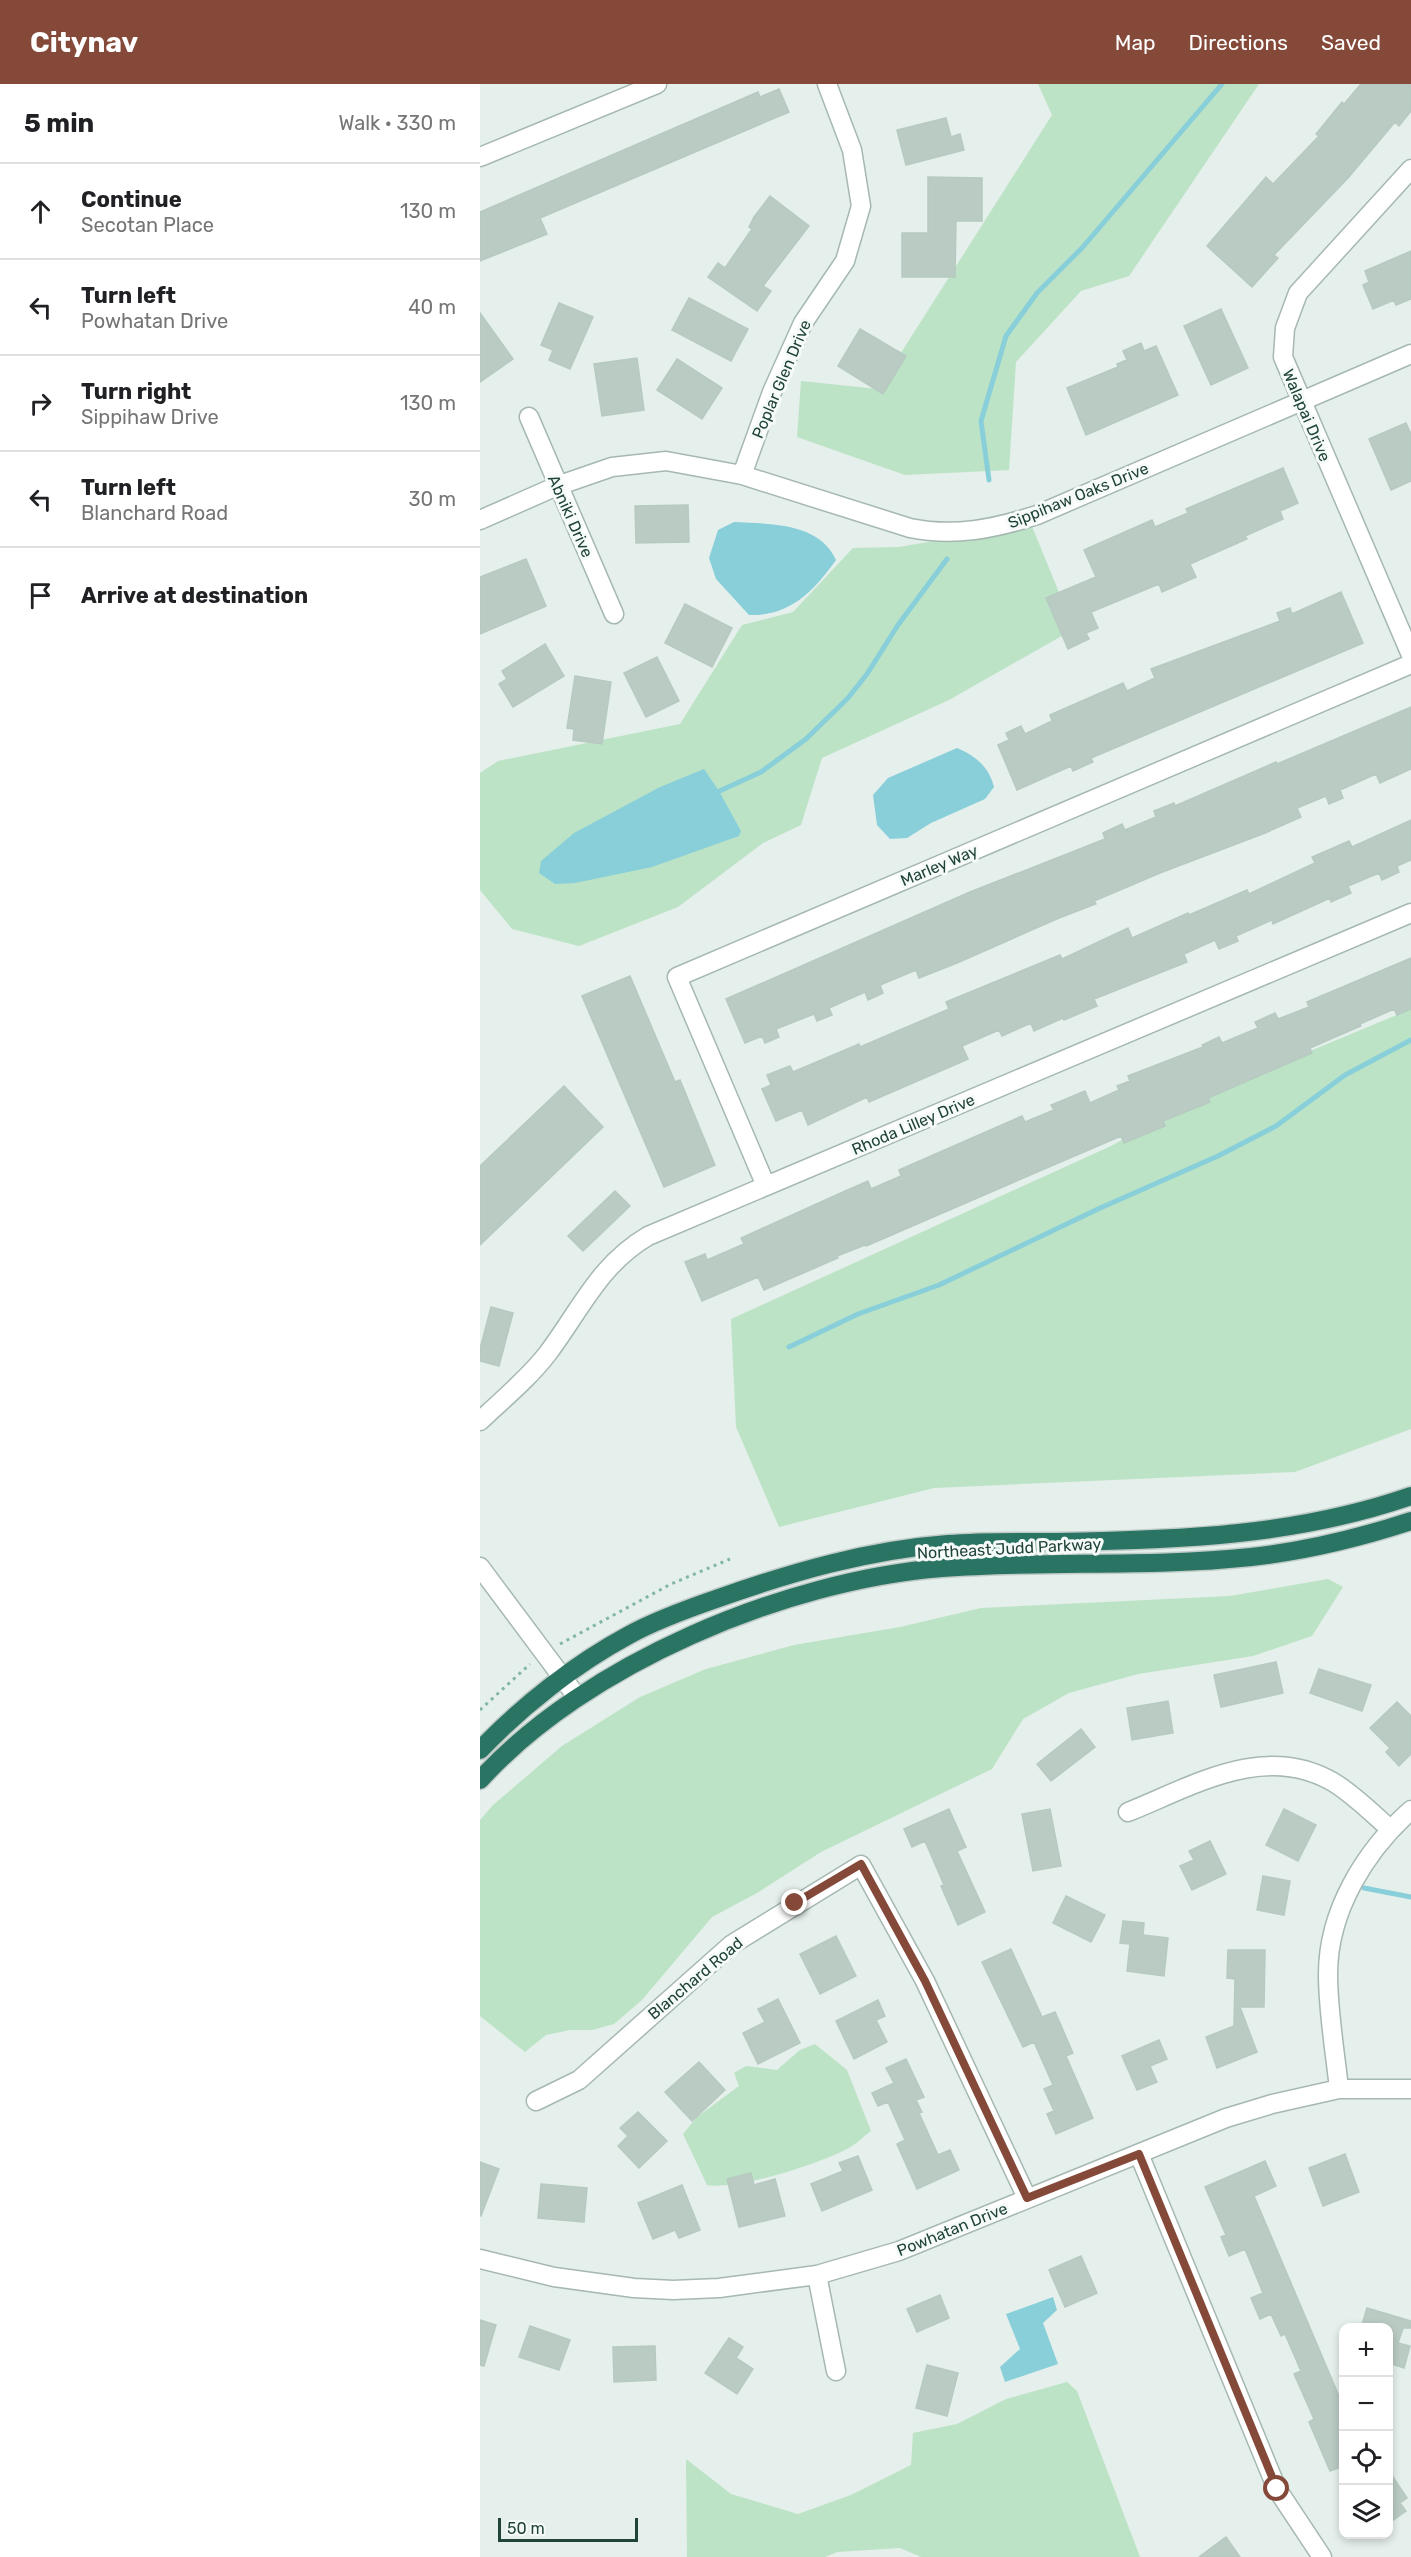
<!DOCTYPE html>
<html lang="en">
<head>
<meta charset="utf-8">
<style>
	body { margin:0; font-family:Rubik,sans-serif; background:#f2f2f2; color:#202124 }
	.controls { position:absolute; right:18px; bottom:18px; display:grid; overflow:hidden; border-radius:12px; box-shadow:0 3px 9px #0003 }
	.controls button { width:54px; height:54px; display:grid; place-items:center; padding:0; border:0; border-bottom:2px solid #e0e0e0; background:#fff; color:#202124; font:30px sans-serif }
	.scale { position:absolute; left:18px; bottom:15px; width:140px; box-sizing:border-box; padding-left:6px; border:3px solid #21443a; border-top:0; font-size:16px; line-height:21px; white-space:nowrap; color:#21443a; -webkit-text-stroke:4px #f6fbf9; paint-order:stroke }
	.stop { position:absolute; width:18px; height:18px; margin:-14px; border:4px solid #844939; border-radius:50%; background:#fff }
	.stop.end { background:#844939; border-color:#fff; box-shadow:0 2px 6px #0008 }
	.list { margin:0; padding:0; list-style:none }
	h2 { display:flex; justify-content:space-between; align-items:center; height:78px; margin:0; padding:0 24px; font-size:26px }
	h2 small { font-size:20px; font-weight:400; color:#757577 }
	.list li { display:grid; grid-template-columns:39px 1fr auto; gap:18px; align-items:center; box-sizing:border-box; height:96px; padding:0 24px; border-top:2px solid #e0e0e0 }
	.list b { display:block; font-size:22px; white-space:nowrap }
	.list p { margin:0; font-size:20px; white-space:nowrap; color:#757577 }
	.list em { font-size:20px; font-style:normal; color:#757577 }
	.icon { flex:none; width:33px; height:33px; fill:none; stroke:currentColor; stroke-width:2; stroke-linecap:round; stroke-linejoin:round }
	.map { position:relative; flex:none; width:931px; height:2473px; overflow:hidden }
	header { display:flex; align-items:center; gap:36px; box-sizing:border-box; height:84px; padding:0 30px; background:#844939; color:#fff }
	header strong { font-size:28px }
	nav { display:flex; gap:33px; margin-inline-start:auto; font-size:21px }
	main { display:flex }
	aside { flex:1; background:#fff }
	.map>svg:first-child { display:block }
</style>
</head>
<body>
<header>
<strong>Citynav</strong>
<nav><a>Map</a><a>Directions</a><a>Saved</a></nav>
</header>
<main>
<aside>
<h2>5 min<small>Walk · 330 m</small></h2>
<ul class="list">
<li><svg class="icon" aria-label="ahead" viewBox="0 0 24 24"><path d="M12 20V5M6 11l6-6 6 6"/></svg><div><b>Continue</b><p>Secotan Place</p></div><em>130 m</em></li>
<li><svg class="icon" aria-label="left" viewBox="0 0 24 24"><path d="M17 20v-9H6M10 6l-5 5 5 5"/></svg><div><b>Turn left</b><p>Powhatan Drive</p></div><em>40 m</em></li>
<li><svg class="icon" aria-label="right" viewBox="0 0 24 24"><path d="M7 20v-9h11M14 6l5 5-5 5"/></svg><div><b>Turn right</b><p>Sippihaw Drive</p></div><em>130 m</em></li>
<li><svg class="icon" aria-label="left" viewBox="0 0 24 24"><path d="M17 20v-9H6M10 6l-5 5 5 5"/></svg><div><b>Turn left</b><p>Blanchard Road</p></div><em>30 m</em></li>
<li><svg class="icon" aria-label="arrive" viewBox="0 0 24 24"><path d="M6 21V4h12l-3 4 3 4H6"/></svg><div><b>Arrive at destination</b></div></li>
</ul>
</aside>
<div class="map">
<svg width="931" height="2473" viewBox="0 0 931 2473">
	<rect width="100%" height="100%" fill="#e5efeb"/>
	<path fill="#bce3c5" d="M558 0H779L649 192 601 207 536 278 529 386 425 391 317 353 321 297 398 305 572 31Z
		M551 440 594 545 469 616 342 674 321 741 283 759 198 823 99 862 32 845 0 806V689L18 677 200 640 262 541 313 528 373 464 419 463Z
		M931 925V1345L815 1388 454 1404 299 1443 256 1343 251 1235 631 1062 722 1012Z
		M848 1495 863 1503 832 1552 773 1572 658 1590 589 1609 543 1635 512 1685 341 1768 277 1809 232 1833 162 1916 134 1940 112 1946H90L66 1951 45 1968 0 1932V1736L13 1721 82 1662 160 1613 226 1585 314 1561 420 1543 501 1524 750 1512Z
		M335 1960 367 1986 391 2047C384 2052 376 2060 369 2064 339 2080 259 2106 227 2101L203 2050 217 2033 259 2002 254 1989 266 1982 297 1986 320 1966Z
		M587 2298 597 2307 660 2473H441L420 2464 357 2468 345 2473H207L206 2375 251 2410 318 2430 371 2411 431 2381 433 2349 477 2340 526 2315Z"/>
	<path fill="#88cfda" d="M254 438C290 440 339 438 356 476 333 508 310 532 269 531L236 495 229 474 238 446Z
		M477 664C496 672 509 683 514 703L505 715 451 739 427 754 410 755 397 741 393 711 408 694Z
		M224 685 239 707 261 747 259 752 172 783 95 799 75 800 59 789 61 777 94 749 180 703Z
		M573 2213 577 2226 563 2239 578 2280 525 2298 520 2283 540 2265 526 2230Z"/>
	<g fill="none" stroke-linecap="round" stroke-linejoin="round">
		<path stroke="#88cfda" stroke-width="5" d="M509 396 501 337 526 252 557 209 602 164 742 0
			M233 710 281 688 326 655 368 614 387 590 418 541 467 475
			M309 1263 378 1230 459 1201 618 1125 738 1072 796 1042 865 991 931 956
			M884 1804 931 1813"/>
	</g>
	<path fill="#bacbc3" stroke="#b6cac1" stroke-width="1.5" d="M881 0H931V27L919 42 915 38 868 94 794 171 798 174 772 203 727 162 786 93 793 100 839 52 836 50 862 18 864 20Z
		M299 5 309 28 60 134 67 150 0 177V128L278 8 280 13Z
		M466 34 471 53 480 50 484 66 426 81 417 46Z
		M448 93 502 94V137H476L475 193H422V149H448Z
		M290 112 329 142 283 202 291 207 277 227 228 193 238 179 245 184 272 145 269 143 274 133Z
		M931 167V215L916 221 914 216 893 225 883 201 889 198 885 187Z
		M209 214 268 245 251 277 192 246Z
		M79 219 113 233 90 285 69 276 73 266 61 261Z
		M741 225 768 284 731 301 704 242Z
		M0 229 33 275 0 298Z
		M380 245 426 272 403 310 358 282Z
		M661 259 664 267 676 262 698 311 606 351 587 304 638 283 637 280 647 276 643 267Z
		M157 274 164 326 122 332 114 280Z
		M197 275 242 304 222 335 177 306Z
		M926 339 931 350V397L911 406 889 355Z
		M803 384 818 419 800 427 803 435 765 452 767 455 710 480 716 493 682 508 679 500 611 528 618 544 606 549 609 555 588 565 566 514 616 493 604 466 672 436 675 443 708 429 706 425Z
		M208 421 209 458 156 459 155 422Z
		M46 475 66 522 0 550V493Z
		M861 508 883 559 611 674 613 678 593 687 591 682 537 706 518 661 529 656 526 649 541 642 545 650 572 637 570 631 627 606 643 599 647 607 675 594 671 585 800 537 797 529 810 524 812 530Z
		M205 520 252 544 232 583 185 559Z
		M65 560 84 592 33 623 19 600 27 595 22 587Z
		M177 573 199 617 166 633 144 589Z
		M95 592 131 598 122 660 93 656 94 645 87 644Z
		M931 623V685L900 699 896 690 860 706 863 714 849 720 846 712 817 724 821 733 785 749 680 789 614 817 616 820 579 834 477 879 439 894 436 886 400 901 403 909 388 916 385 908 349 924 352 931 337 937 334 930 296 945 299 953 285 959 282 952 265 959 246 915 490 808 625 755 623 749 642 740 645 746 676 733 674 727 694 719 695 722 796 678 797 680Z
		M931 736V776L917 782 919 788 902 796 899 789 868 802 871 809 851 818 850 814 793 840 792 836 756 852 758 857 739 865 735 856 704 870 707 878 614 915 617 922 584 936 583 934 554 947 551 939 522 952 519 946 482 962 488 975 389 1018 387 1013 328 1041 322 1026 296 1037 282 1005 291 1001 287 991 310 982 313 988 379 960 380 963 469 925 466 918 580 871 582 875 648 844 652 854 708 829 709 831 767 806 769 810 835 779 832 773 869 757 872 763Z
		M931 874V925L917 931 914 925 880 940 881 942 830 964 832 969 728 1014 730 1018 683 1037 685 1042 644 1059 641 1052 386 1162 385 1161 357 1172 358 1174 284 1206 278 1193 222 1217 205 1178 225 1170 227 1176 264 1160 261 1154 363 1108 388 1097 391 1105 421 1092 419 1086 542 1032 545 1038 574 1026 571 1021 605 1007 610 1019 639 1006 637 1002 650 997 648 992 723 963 722 961 739 953 742 959 778 944 775 938 795 929 798 935 829 923 827 918Z
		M150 892 195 998 200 996 235 1081 184 1103 102 912Z
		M84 1002 123 1043 0 1161V1082Z
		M135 1107 150 1122 103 1167 88 1152Z
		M11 1223 33 1229 19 1282 0 1277V1265Z
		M796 1578 803 1609 741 1623 734 1591Z
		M839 1585 891 1601 882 1627 830 1609Z
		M688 1617 693 1649 652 1656 647 1624Z
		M917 1618 931 1632V1670L919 1682 906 1668 910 1664 890 1644Z
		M601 1645 615 1663 571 1697 557 1680Z
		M469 1725 486 1763 477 1767 505 1828 478 1841 461 1802 464 1801 445 1757 432 1763 424 1745Z
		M570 1725 581 1782 553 1787 542 1730Z
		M804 1725 836 1741 818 1777 786 1761Z
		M730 1757 746 1790 712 1806 700 1782 714 1776 709 1767Z
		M783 1792 810 1797 804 1831 777 1826Z
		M586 1812 625 1831 611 1858 573 1839Z
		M643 1837 664 1839 663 1851 688 1854 684 1892 647 1887 650 1860 640 1859Z
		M356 1852 376 1892 340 1910 320 1870Z
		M531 1865 562 1933 575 1928 593 1969 586 1972 613 2034 576 2050 567 2030 574 2027 564 2005 573 2001 554 1958 543 1963 502 1878Z
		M748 1866H785L784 1923H760L777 1968 737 1984 726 1953 754 1942 755 1895 747 1894Z
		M298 1915 320 1959 278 1980 263 1949 285 1938 278 1925Z
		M398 1916 405 1932 396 1936 407 1958 374 1975 356 1937Z
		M679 1956 687 1975 670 1982 677 1998 657 2006 642 1972Z
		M426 1975 444 2013 436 2016 442 2028 439 2029 458 2071 470 2066 479 2086 437 2105 417 2060 425 2056 408 2018 398 2022 392 2009 414 1999 406 1984Z
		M219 1978 245 2006 212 2037 185 2008Z
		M158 2028 187 2057 159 2084 138 2062 148 2052 140 2044Z
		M865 2070 879 2108 843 2122 829 2084Z
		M378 2072 392 2106 342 2127 331 2100 363 2087 359 2079Z
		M785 2077 796 2102 774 2112 864 2324V2382L850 2387 829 2338 834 2335 814 2290 821 2287 805 2250 801 2252 791 2230 780 2235 771 2214 783 2209 765 2165 749 2172 741 2153 746 2151 725 2103Z
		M0 2078 19 2085 1 2132 0 2131Z
		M271 2089 274 2101 295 2095 305 2132 259 2143 247 2095Z
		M61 2100 107 2104 104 2138 58 2134Z
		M202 2101 220 2146 199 2154 195 2146 173 2155 158 2119Z
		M601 2172 617 2209 585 2223 569 2186Z
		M460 2211 469 2234 437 2248 427 2225Z
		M887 2224 931 2237V2244H923L918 2259 930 2262 924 2284 909 2279V2244H881Z
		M0 2236 16 2241 4 2282 0 2281Z
		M50 2242 90 2256 79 2286 39 2273Z
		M249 2254 263 2263 256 2274 273 2285 257 2310 225 2289Z
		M175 2262 176 2296 134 2298 133 2263Z
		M447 2281 478 2289 467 2332 436 2324Z
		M909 2387 927 2414 920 2419 926 2427 909 2439Z
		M746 2453 760 2473H719Z"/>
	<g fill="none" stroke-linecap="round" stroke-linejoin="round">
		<defs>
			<path id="street" d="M0 73 177 0
				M931 85 818 209 805 244 803 273 931 571
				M49 333 134 530
				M262 391 292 308 323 239 365 177 381 122 372 66 347 0
				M0 436 77 402 132 383 186 377 262 391 430 444C474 453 514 445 557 431L931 270
				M286 1102 197 893 931 580
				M0 1337C23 1315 49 1294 68 1269 101 1225 119 1181 168 1152L931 829
				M0 1483 97 1613
				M648 1728C713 1702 784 1658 853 1698 873 1710 892 1729 910 1745
				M859 2005C855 1967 848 1928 848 1890 848 1827 885 1767 931 1726
				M56 2017 99 1996 251 1861 381 1781 445 1897 547 2114
				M659 2070 797 2405 842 2473
				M0 2175 74 2193 154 2204 193 2206 239 2204 337 2191 419 2167 746 2034 792 2020 859 2005H931
				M337 2191 356 2287"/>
			<path id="highway" d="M0 1666C42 1622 95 1580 149 1551 176 1536 207 1525 236 1515 312 1488 388 1466 468 1460 505 1457 541 1458 577 1458 698 1456 816 1452 931 1412
				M0 1696C105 1580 306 1496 462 1484 565 1476 668 1484 771 1473 825 1467 879 1454 931 1437"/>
		</defs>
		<use href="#street" stroke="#a6b8b2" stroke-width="21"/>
		<use href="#highway" stroke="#c1cbc8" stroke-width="21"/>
		<path stroke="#82b6a5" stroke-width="3" stroke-dasharray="3 4.5" stroke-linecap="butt" d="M80 1560 191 1500 250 1475
			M0 1626 50 1580"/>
		<use href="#street" stroke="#fff" stroke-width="18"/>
		<use href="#highway" stroke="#2a7463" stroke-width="18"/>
	</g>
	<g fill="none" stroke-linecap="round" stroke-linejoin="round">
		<path stroke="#844939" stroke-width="8" d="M315 1819 381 1780 445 1897 547 2114 659 2070 797 2405"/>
	</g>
	<g text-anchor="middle" stroke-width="6" stroke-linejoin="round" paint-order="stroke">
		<g font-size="16" fill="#21443a" stroke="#f6fbf9">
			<text transform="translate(301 295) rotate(-67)" y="6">Poplar Glen Drive</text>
			<text transform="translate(827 331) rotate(67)" y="6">Walapai Drive</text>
			<text transform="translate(598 411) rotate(-22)" y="6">Sippihaw Oaks Drive</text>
			<text transform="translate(91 432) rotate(66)" y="6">Abniki Drive</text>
			<text transform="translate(459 781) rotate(-23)" y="6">Marley Way</text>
			<text transform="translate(433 1040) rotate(-23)" y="6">Rhoda Lilley Drive</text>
			<text transform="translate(529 1464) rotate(-3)" y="6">Northeast Judd Parkway</text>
			<text transform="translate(215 1894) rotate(-40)" y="6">Blanchard Road</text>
			<text transform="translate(472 2145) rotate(-22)" y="6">Powhatan Drive</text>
		</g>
	</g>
</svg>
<div class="controls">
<button>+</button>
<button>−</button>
<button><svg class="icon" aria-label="locate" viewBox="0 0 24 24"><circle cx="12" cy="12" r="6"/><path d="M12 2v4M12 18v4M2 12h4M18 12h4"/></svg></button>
<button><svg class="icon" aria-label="layers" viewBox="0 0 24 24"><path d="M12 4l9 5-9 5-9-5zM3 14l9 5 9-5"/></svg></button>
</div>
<div class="scale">50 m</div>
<div class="stop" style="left:797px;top:2405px"></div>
<div class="stop end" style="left:315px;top:1819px"></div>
</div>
</main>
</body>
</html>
